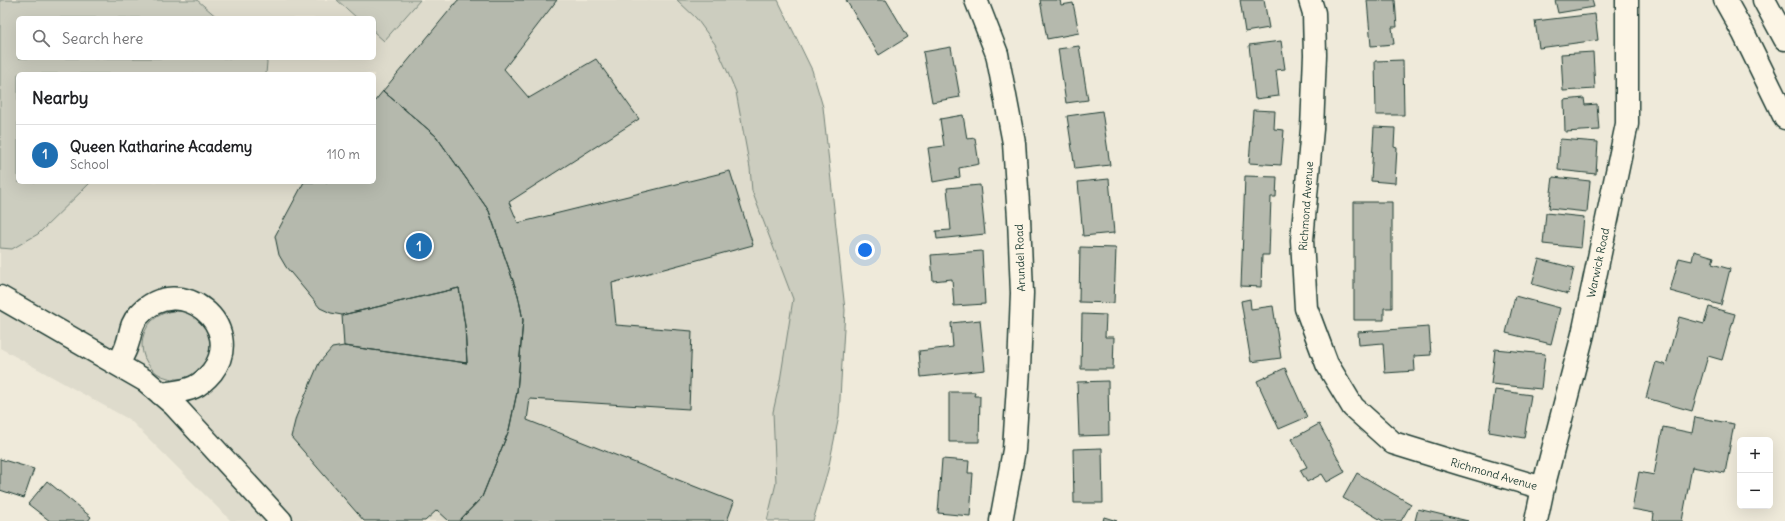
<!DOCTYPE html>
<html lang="en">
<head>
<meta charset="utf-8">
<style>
	body { margin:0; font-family:Delius,sans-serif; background:#f6f6f6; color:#202124 }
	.controls { position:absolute; right:12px; bottom:12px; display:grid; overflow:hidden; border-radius:6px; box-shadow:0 4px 16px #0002 }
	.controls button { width:36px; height:36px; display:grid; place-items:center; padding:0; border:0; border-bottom:1px solid #e0e0e0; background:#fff; color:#202124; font:20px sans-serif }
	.you { position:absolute; left:865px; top:250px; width:14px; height:14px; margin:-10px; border:3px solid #fff; border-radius:50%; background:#1a73e8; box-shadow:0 0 0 6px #1a73e833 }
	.badge { display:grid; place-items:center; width:26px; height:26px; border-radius:50%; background:#1f6fb2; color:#fff; font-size:13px; font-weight:700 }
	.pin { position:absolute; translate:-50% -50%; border:2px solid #fff; box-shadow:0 1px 4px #0006 }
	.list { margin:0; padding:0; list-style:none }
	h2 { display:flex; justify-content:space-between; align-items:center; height:52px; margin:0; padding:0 16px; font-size:17px }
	h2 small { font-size:13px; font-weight:400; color:#757577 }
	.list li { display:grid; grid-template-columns:26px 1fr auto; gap:12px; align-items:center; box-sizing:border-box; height:60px; padding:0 16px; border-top:1px solid #e0e0e0 }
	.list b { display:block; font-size:15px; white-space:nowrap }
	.list p { margin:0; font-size:13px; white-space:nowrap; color:#757577 }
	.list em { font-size:13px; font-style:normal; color:#757577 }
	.icon { flex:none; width:22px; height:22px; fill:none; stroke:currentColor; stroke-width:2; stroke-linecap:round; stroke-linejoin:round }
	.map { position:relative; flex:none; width:1785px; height:521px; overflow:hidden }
	.search { position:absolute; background:#fff; box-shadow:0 4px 16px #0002; left:16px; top:16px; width:360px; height:44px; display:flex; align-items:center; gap:10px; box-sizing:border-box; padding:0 14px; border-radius:6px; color:#757577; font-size:15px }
	.panel { position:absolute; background:#fff; box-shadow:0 4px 16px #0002; left:16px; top:72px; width:360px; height:112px; border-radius:6px }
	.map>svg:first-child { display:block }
</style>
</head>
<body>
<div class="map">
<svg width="1785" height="521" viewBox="0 0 1785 521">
	<rect width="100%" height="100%" fill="#efeada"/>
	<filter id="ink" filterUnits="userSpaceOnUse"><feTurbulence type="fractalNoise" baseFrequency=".025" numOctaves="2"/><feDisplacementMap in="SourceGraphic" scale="8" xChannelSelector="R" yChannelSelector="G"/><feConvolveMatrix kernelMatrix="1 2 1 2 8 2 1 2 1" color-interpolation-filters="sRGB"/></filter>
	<g filter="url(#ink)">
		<path fill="#dedbcc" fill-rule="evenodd" d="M0 0H778L812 70 823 107 845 310 839 416 828 470 813 521H231L130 420 0 348ZM18 18H374V58H18ZM18 74H374V182H18Z"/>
		<path fill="#cccdbf" stroke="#76857a" d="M0 0H197L218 18H18V58H263L267 62 266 74H18V182H91L38 234 12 249 0 248Z
			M337 0H420L384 41 374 32V18H357Z
			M677 0H778L812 70 823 107 845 310 839 416 828 470 813 521H767L776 483 773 412 780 381 793 299 752 191 750 168 736 92 728 73 715 44 696 18Z
			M142 345a34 34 0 1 1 68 0a34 34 0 1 1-68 0Z"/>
		<path fill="#b5b9ad" stroke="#1f3d34" d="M458 0H557L504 69 529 98 596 59 639 119 509 202 518 223 730 171 753 245 612 283 616 325 692 331 689 409 530 399 527 420 734 502 727 521H459L482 497 509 430 517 392 523 320 518 295 489 211 436 136 383 91Z
			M846 0H886L908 37 879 55Z
			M1040 0H1060L1061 5 1073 3 1079 33 1047 39Z
			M1240 0H1264L1269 28 1245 32Z
			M1367 0H1395L1397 27H1392L1394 44 1371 46Z
			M1555 0H1592L1594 7 1558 13Z
			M1595 14 1598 40 1539 48 1535 21Z
			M1281 41 1285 69 1276 70 1279 96 1255 99 1249 45Z
			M1079 46 1088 100 1066 103 1058 49Z
			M951 47 960 97 932 102 923 52Z
			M1593 52 1595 89 1563 91 1561 54Z
			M1403 60 1404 115H1376L1375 61Z
			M383 91 436 136 489 211 518 295 523 320 517 392 509 430 482 497 459 521H449L437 510 425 521H364L291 437 296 417 319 363 332 348 344 346 467 363 465 326 459 288 342 315 331 313 320 308 286 267 279 255 275 236 304 182H374V102Z
			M1584 98 1585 105 1597 104 1599 130 1565 132 1564 100Z
			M1253 110 1275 111 1274 129 1284 130 1281 165 1249 163Z
			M1102 111 1110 165 1075 169 1067 116Z
			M963 115 967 139 975 138 979 164 959 168 960 177 933 182 928 148 944 146 940 119Z
			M1374 127 1395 128 1394 147 1397 148 1395 183 1371 181Z
			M1560 139 1598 142 1596 174 1558 170Z
			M1245 176 1277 177 1276 197H1271L1269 255H1262L1261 287 1241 286Z
			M1553 177 1590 181 1587 212 1549 208Z
			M1109 179 1114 233 1083 236 1078 182Z
			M980 185 985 234 937 239 936 231 951 230 947 188Z
			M1354 202H1392V308H1384V320H1354Z
			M1546 213 1584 217 1581 248 1543 244Z
			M1080 247 1116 248 1114 303 1079 302Z
			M982 251 985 304 954 306 952 279 933 281 931 255Z
			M1694 251 1714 257 1712 264 1730 269 1721 305 1670 291 1679 258 1692 261Z
			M1539 259 1574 268 1568 294 1532 284Z
			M459 288 465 326 467 363 344 346 342 315Z
			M1515 296 1560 308 1551 344 1506 333Z
			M1250 299 1251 309 1273 306 1281 358 1251 362 1241 301Z
			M1709 307 1735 314 1722 360 1708 356 1692 411 1646 398 1656 362 1666 365 1679 317 1704 324Z
			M1082 314 1106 315 1105 337H1114L1113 369H1081Z
			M980 320 985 370 921 377 919 351 953 347 951 323Z
			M1429 327 1431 355 1414 356 1415 371 1385 373 1383 343 1359 345 1358 332Z
			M1495 349 1545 354 1541 389 1491 384Z
			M1285 368 1307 417 1279 429 1257 381Z
			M1108 381 1109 435 1079 436 1077 382Z
			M1495 390 1531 395 1524 438 1489 432Z
			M949 392H975L974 396H980L979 442H949Z
			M1695 417 1734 424 1725 473 1692 467 1682 521H1653L1654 513 1632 509 1639 472 1654 475 1663 427 1692 433Z
			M1319 424 1345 472 1327 482 1322 474 1307 482 1300 470 1307 467 1292 439Z
			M1102 448 1103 503H1074L1073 449Z
			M0 459 34 469 24 498 0 490Z
			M942 459 969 461 968 473H973L970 516 938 513Z
			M1357 473 1411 504 1401 521H1383L1343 498Z
			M47 481 91 517 88 521H50L28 504Z
			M1418 509 1468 521H1415Z
			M1104 517 1117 521H1103Z"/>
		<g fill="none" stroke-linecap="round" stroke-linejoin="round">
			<defs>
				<path id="minor" d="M976 0 997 54 1014 143 1019 218 1022 293 1019 369 1014 450 1001 521
					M1310 0 1314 13 1315 55 1312 129 1302 240 1306 308 1327 364 1353 407 1393 443 1461 464 1543 488
					M0 297 146 381 174 405 281 521
					M118 364C121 358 125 352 127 345 131 334 130 324 139 315 180 270 247 327 212 372 207 378 201 384 194 387 184 392 172 392 161 394
					M1536 521 1543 488 1583 334 1627 124V0"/>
				<path id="highway" d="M1725 0 1744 34 1785 118
					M1764 0 1785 39"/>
			</defs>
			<use href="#minor" stroke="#1f3d34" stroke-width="25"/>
			<use href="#highway" stroke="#1f3d34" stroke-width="25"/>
			<use href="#minor" stroke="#fcf5e5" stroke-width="22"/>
			<use href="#highway" stroke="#fcf5e5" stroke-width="22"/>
		</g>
	</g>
	<g text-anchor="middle" stroke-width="3.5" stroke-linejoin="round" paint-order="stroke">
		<g font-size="11" fill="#1f3d34" stroke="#fcf5e5">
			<text transform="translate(1306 206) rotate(-86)" y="4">Richmond Avenue</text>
			<text transform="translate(1020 258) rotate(-92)" y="4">Arundel Road</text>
			<text transform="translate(1598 263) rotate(-78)" y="4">Warwick Road</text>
			<text transform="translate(1494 474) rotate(16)" y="4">Richmond Avenue</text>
		</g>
	</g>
</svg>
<div class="controls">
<button>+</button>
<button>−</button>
</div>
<div class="you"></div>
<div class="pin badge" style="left:419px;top:246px">1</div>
<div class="search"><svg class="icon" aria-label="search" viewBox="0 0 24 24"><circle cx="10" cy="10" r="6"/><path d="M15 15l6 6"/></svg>Search here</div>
<section class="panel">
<h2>Nearby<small></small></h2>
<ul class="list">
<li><span class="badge">1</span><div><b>Queen Katharine Academy</b><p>School</p></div><em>110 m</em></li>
</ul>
</section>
</div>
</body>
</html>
